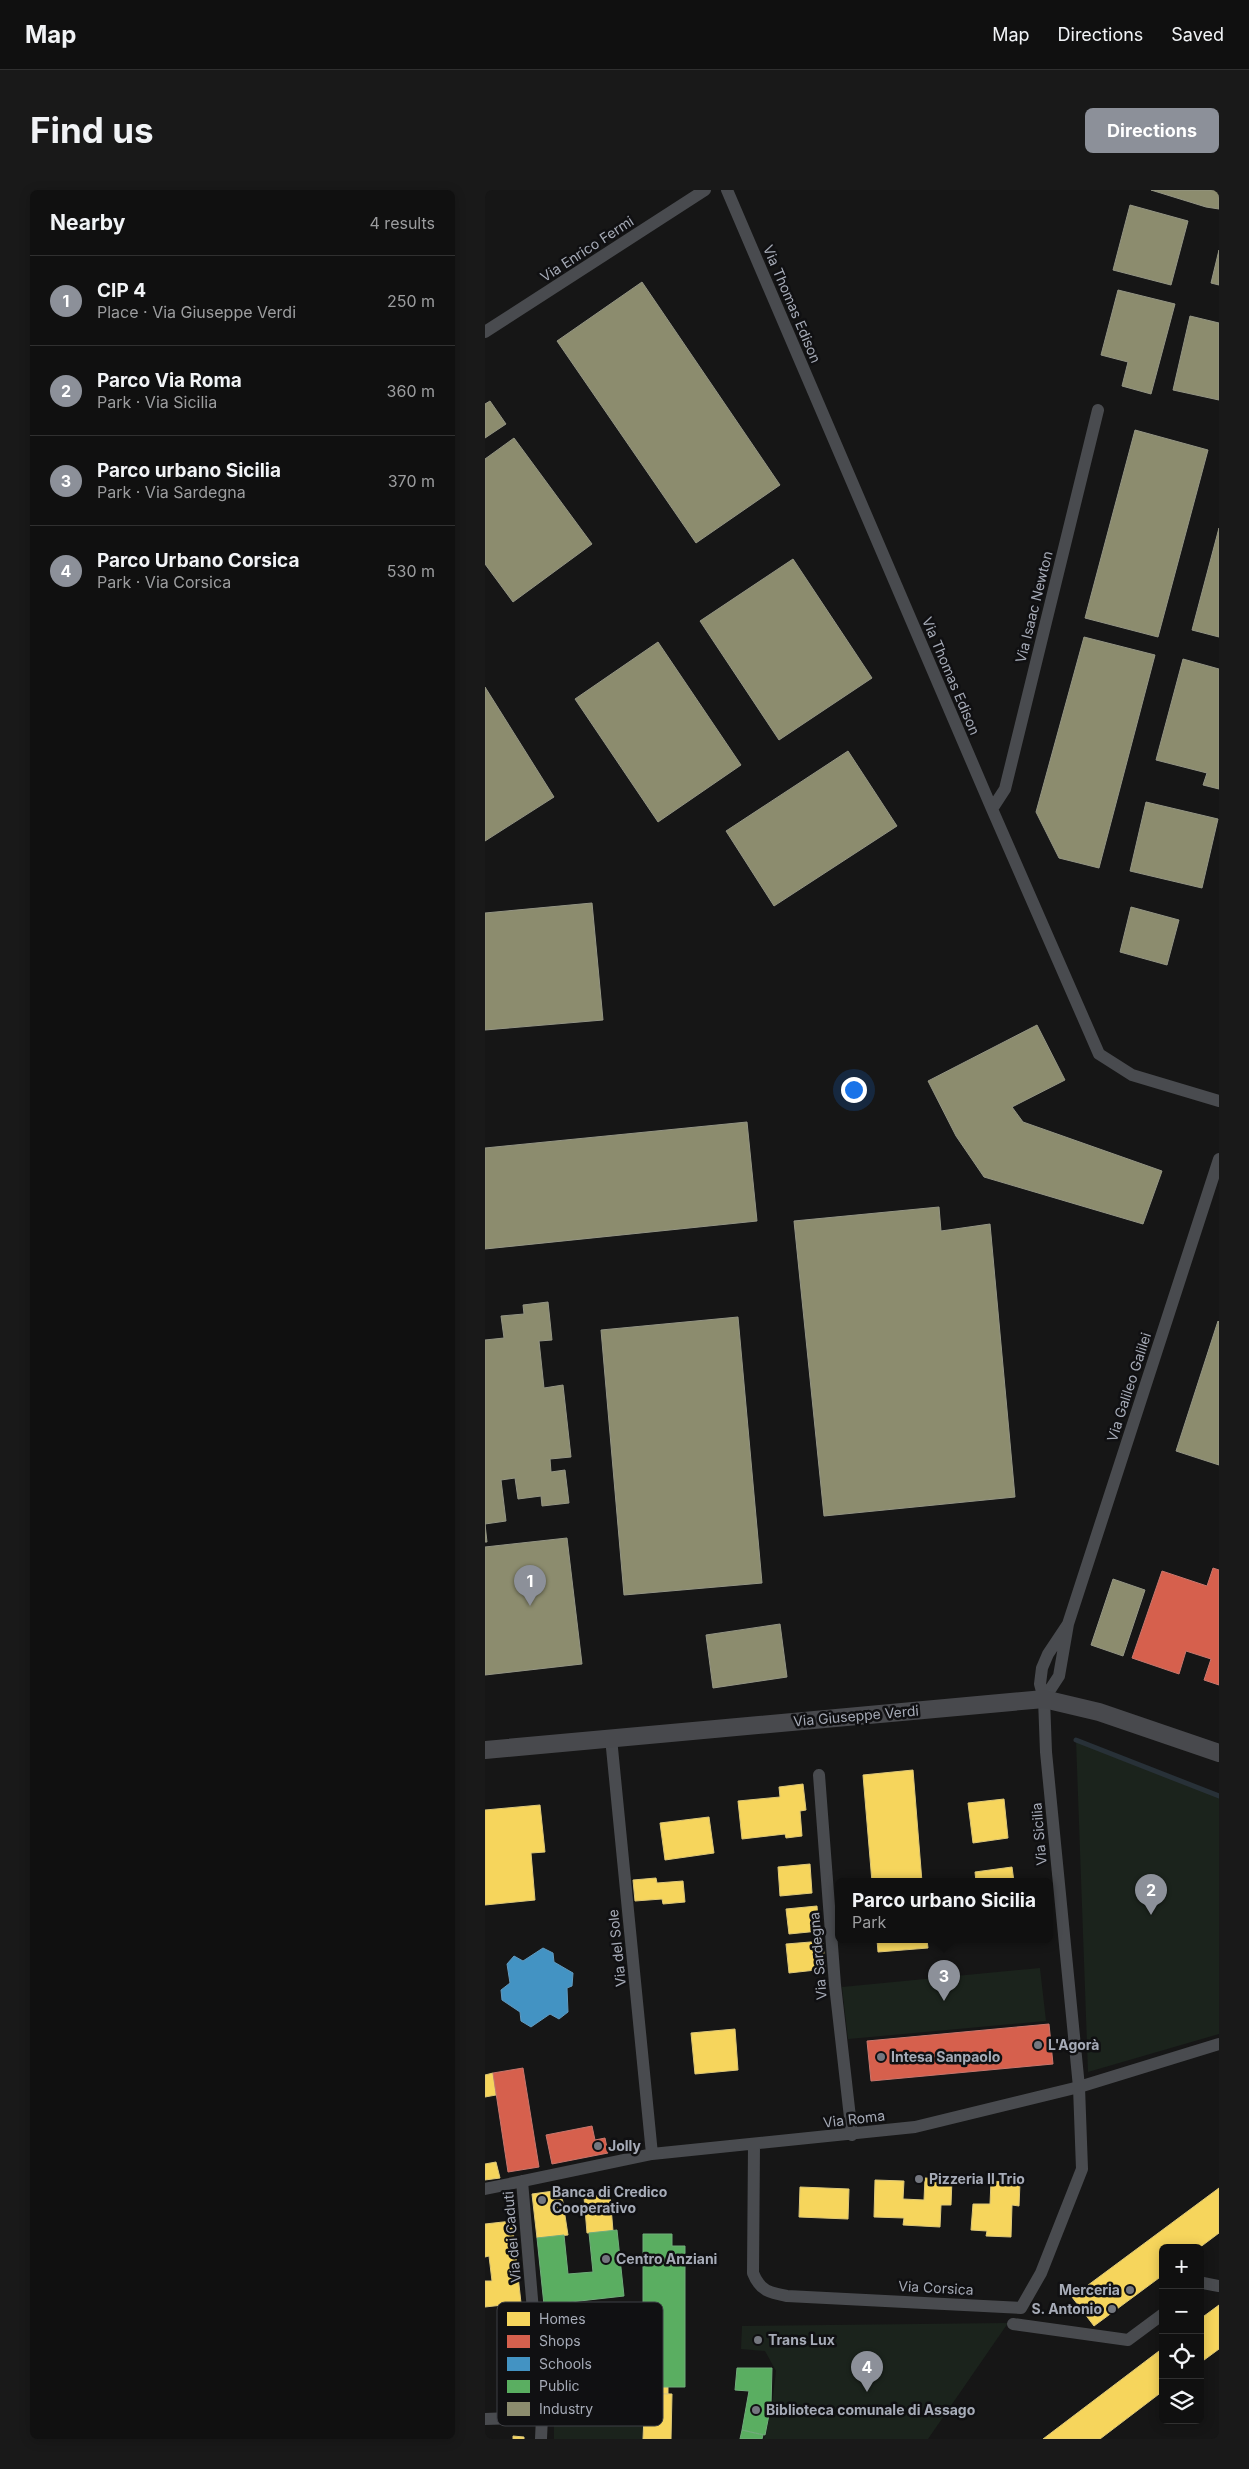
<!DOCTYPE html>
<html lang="en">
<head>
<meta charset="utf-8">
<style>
	body { margin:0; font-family:Inter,sans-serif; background:#191919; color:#f1f3f6 }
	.controls { position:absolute; right:15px; bottom:15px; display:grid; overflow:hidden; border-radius:8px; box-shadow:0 2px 12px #0003 }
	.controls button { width:45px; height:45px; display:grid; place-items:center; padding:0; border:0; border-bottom:1px solid #303030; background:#101010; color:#f1f3f6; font:25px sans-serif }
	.you { position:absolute; left:368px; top:899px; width:18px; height:18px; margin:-12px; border:4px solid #fff; border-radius:50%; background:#1a73e8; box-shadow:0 0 0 8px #1a73e833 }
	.badge { display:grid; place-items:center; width:32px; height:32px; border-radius:50%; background:#8c9099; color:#fff; font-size:16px; font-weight:700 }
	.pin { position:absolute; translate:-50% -41px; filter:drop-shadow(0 1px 2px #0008) }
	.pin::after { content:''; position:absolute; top:26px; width:18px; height:15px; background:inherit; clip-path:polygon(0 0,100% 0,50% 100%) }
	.popup { position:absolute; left:350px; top:1688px; width:218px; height:65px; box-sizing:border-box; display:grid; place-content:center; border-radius:8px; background:#101010; filter:drop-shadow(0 1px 4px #0005); font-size:16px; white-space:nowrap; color:#9c9d9f }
	.popup b { font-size:19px; color:#f1f3f6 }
	.popup::after { content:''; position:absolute; left:50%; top:100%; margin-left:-10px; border:10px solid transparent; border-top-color:#101010 }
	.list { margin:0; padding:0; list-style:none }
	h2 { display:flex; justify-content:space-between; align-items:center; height:65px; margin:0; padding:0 20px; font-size:21px }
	h2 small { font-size:16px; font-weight:400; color:#9c9d9f }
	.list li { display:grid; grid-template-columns:32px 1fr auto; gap:15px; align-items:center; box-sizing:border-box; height:90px; padding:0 20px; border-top:1px solid #303030 }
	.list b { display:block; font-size:19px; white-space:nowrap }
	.list p { margin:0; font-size:16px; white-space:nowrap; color:#9c9d9f }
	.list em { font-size:16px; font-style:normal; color:#9c9d9f }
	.icon { flex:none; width:28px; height:28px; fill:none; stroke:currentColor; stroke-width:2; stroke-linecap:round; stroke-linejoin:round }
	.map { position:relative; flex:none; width:734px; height:2249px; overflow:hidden; border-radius:8px }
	header { display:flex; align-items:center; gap:30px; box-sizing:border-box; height:70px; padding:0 25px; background:#101010; border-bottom:1px solid #303030 }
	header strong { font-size:24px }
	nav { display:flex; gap:28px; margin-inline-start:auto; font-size:18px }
	.intro { display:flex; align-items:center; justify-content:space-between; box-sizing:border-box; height:120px; padding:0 30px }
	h1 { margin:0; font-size:35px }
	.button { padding:12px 22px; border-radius:8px; background:#8c9099; color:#fff; font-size:18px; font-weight:700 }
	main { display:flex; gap:30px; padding:0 30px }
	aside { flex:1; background:#101010; border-radius:8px; box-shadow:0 2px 12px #0003 }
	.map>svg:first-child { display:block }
</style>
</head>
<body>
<header>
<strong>Map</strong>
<nav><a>Map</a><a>Directions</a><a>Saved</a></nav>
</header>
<div class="intro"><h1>Find us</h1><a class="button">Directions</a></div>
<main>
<aside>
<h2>Nearby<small>4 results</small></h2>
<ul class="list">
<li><span class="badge">1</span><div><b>CIP 4</b><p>Place · Via Giuseppe Verdi</p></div><em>250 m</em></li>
<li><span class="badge">2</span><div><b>Parco Via Roma</b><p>Park · Via Sicilia</p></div><em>360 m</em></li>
<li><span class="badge">3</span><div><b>Parco urbano Sicilia</b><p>Park · Via Sardegna</p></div><em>370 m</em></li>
<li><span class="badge">4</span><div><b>Parco Urbano Corsica</b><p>Park · Via Corsica</p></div><em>530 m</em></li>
</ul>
</aside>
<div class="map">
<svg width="734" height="2249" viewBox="0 0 734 2249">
	<rect width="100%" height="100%" fill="#161616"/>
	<path fill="#1b231c" d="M591 1550 734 1606V1844L603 1882Z
		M555 1778 561 1831 363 1849 357 1797Z
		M134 2117 135 2133H129V2123L118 2124V2118Z
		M85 2122V2128L76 2129V2139H70L69 2123Z
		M523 2133 443 2249H279L286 2223 291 2181 280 2161 256 2159 257 2136Z
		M133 2176H139V2192H124V2187L133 2186Z
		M74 2178H79L80 2187H90V2193H74Z
		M160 2206 158 2249H69V2207Z"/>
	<path fill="#283138" d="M89 2157a15 15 0 1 1 30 0a15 15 0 1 1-30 0Z"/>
	<path fill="#f6d55c" stroke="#dec877" d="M428 1580 437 1692H387L378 1585Z
		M318 1594 321 1620 315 1621 317 1646 301 1648 300 1644 257 1649 253 1611 295 1607 294 1597Z
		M519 1609 523 1648 488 1653 483 1613Z
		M55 1615 60 1662 46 1663 50 1710 0 1715V1620Z
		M224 1627 229 1663 180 1670 175 1633Z
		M325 1674 327 1703 295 1706 293 1677Z
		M527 1677 529 1692H491L490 1682Z
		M171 1688 172 1693 198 1691 200 1712 178 1714 177 1709 150 1711 148 1690Z
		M332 1716 334 1741 304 1744 301 1719Z
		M392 1750H442L443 1758 393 1762Z
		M338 1751 340 1779 304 1783 301 1754Z
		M250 1839 253 1880 210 1884 206 1843Z
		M8 1883 11 1905 0 1907V1885Z
		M11 1972 15 1988 0 1990V1974Z
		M440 1988 467 1989 466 2015H456L455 2037 418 2035 419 2028 389 2027 390 1990 419 1991 418 2009 439 2010Z
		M506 1991 535 1993 534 2016 527 2015 526 2047 501 2046 502 2041 486 2040 488 2014H505Z
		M315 1997 364 1999 363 2029 314 2027Z
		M734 1998V2043L714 2058H678V2085L609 2136 587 2107Z
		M76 2000 83 2045 52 2048 47 2004Z
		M125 2004 128 2041 102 2043 99 2007Z
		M27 2031 36 2113 0 2117V2091H7L4 2066 0 2067V2034Z
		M734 2115V2159L715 2173V2129Z
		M678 2158V2201L615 2249H558Z
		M165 2197H183V2204L165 2203Z
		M160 2203 187 2204 186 2249H158Z
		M28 2246 39 2247V2249H28Z"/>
	<path fill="#d6604d" stroke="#c8766d" d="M728 1378 734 1380V1495L719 1490 726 1469 701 1461 694 1484 647 1468 677 1381 722 1396Z
		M564 1834 568 1874 386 1891 382 1851Z
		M38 1878 54 1977 23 1982 8 1883Z
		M107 1936 110 1950 120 1948 123 1963 67 1974 61 1945Z"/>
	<path fill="#4393c3" stroke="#619abf" d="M58 1758 68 1763 69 1772 88 1783 87 1796 82 1798 83 1822 74 1829 65 1824 46 1837 36 1831 35 1822 17 1810 16 1800 25 1793 22 1774 29 1766 38 1771Z"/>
	<path fill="#5aae61" stroke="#71ad7b" d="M132 2040 139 2106 59 2115 52 2048 79 2045 83 2084 108 2082 104 2043Z
		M158 2044H187V2056H200V2197H158Z
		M252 2178H287L286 2215 280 2245 257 2240 264 2201 250 2200Z
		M257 2240 278 2245 277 2249H255Z"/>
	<path fill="#8c8c6e" stroke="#949584" d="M666 0H734V19L721 17Z
		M645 15 703 31 686 95 628 80Z
		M734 60V95L726 93Z
		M157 92 295 295 211 353 72 151Z
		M633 100 690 114 666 204 637 196 643 172 616 165Z
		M705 126 734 133V210L688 200Z
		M5 211 21 234 0 248V214Z
		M650 240 723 260 673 447 600 428Z
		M29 248 107 354 28 412 0 374V269Z
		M734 338V447L707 440Z
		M308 369 387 488 294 550 215 431Z
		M599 447 670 465 614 678 574 668 551 622Z
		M173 452 256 575 173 632 90 509Z
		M698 469 734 479V599L718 595 722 583 671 570Z
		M0 497 69 607 0 651Z
		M363 561 412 636 289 716 241 641Z
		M661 612 733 629 717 698 645 681Z
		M107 713 118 830 0 840V723Z
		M646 717 694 730 682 775 635 762Z
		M552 835 580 890 527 917 538 932 677 981 658 1034 499 987 471 946 443 891Z
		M262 932 272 1031 0 1059V958Z
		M454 1017 456 1041 505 1034 530 1307 339 1326 309 1031Z
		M63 1112 67 1150 54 1151 59 1198 78 1195 86 1267 65 1269 66 1282 80 1280 84 1313 57 1316 56 1306 33 1309 30 1288 16 1290 21 1331 0 1334 2 1352H0V1150L19 1148 16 1126 39 1124 38 1115Z
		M253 1127 277 1393 139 1405 116 1140Z
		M733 1131 734 1132V1275L691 1261Z
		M82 1348 97 1474 0 1485V1357Z
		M628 1389 660 1400 638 1466 606 1455Z
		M295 1434 302 1487 228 1498 221 1445Z"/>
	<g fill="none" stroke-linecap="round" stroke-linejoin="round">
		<path stroke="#283138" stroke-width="5" d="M591 1550 734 1606"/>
		<path stroke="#494b4f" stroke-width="12" d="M242 0 507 619 614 864 647 885 734 911
			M0 142 220 0
			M507 619 520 599 613 220
			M559 1509 574 1486 583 1434 734 969
			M126 1548 167 1964
			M334 1585 350 1795 367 1945
			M269 1955 268 2083C275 2101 285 2103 302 2106L536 2118 556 2083 597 1979 594 1897 561 1562 559 1509 555 1494 557 1478 563 1464 583 1434
			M37 1991 57 2227 56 2249
			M0 1999 167 1964 430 1937 594 1897 734 1854
			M715 2095 718 2093 734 2096
			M528 2134 643 2150 678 2124
			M0 2229 57 2227"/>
		<path stroke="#48494d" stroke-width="18" d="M0 1560 559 1509 614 1522 734 1563"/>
	</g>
	<g fill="#74777f" stroke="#101012" stroke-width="2">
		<circle cx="553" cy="1855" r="5"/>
		<circle cx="396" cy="1867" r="5"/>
		<circle cx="113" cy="1956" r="5"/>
		<circle cx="434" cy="1989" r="5"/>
		<circle cx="57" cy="2010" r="5"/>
		<circle cx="121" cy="2069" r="5"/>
		<circle cx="645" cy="2100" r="5"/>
		<circle cx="627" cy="2119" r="5"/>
		<circle cx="273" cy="2150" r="5"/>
		<circle cx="271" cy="2220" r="5"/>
	</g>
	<g text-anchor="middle" stroke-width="5" stroke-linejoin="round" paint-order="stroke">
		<g font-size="14" fill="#a6abb7" stroke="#101012">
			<text transform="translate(102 59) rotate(-33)" y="5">Via Enrico Fermi</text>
			<text transform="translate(307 114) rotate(67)" y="5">Via Thomas Edison</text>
			<text transform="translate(549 417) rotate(-76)" y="5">Via Isaac Newton</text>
			<text transform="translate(466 486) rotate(67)" y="5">Via Thomas Edison</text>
			<text transform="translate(644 1197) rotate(-72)" y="5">Via Galileo Galilei</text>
			<text transform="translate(371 1526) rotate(-5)" y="5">Via Giuseppe Verdi</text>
			<text transform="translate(554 1644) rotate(-95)" y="5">Via Sicilia</text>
			<text transform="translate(132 1758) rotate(-96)" y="5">Via del Sole</text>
			<text transform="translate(333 1766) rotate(-95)" y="5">Via Sardegna</text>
			<text transform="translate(369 1929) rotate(-7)" y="5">Via Roma</text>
			<text transform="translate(27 2047) rotate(-95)" y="5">Via dei Caduti</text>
			<text transform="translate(451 2098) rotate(3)" y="5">Via Corsica</text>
		</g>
		<g font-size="14" font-weight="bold" fill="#a6abb7" stroke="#101012" text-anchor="start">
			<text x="563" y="1860">L'Agorà</text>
			<text x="406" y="1872">Intesa Sanpaolo</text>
			<text x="123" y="1961">Jolly</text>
			<text x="444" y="1994">Pizzeria Il Trio</text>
			<text x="67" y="2007">Banca di Credico<tspan x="67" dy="16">Cooperativo</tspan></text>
			<text x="131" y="2074">Centro Anziani</text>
			<text x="635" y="2105" text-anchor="end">Merceria</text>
			<text x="617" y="2124" text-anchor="end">S. Antonio</text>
			<text x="283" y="2155">Trans Lux</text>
			<text x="281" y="2225">Biblioteca comunale di Assago</text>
		</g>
	</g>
	<rect x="12" y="2112" width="166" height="124" rx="8" fill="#101012" stroke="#3d3e44" stroke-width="1"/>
	<rect x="22" y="2122" width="23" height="14" fill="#f6d55c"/>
	<rect x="22" y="2145" width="23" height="13" fill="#d6604d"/>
	<rect x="22" y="2167" width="23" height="14" fill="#4393c3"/>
	<rect x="22" y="2190" width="23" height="13" fill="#5aae61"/>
	<rect x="22" y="2212" width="23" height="14" fill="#8c8c6e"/>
	<g font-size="14" fill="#a6abb7">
		<text x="54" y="2134">Homes</text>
		<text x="54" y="2156">Shops</text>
		<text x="54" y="2179">Schools</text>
		<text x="54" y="2201">Public</text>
		<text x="54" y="2224">Industry</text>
	</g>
</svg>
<div class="controls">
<button>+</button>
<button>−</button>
<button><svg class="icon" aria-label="locate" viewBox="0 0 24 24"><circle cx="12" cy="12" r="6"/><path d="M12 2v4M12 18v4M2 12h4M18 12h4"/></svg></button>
<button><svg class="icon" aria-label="layers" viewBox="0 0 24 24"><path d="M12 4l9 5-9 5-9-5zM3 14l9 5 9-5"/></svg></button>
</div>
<div class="you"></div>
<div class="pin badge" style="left:45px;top:1416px">1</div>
<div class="pin badge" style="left:666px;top:1725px">2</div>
<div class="pin badge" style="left:459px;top:1811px">3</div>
<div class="popup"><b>Parco urbano Sicilia</b>Park</div>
<div class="pin badge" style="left:382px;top:2202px">4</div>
</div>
</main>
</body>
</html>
